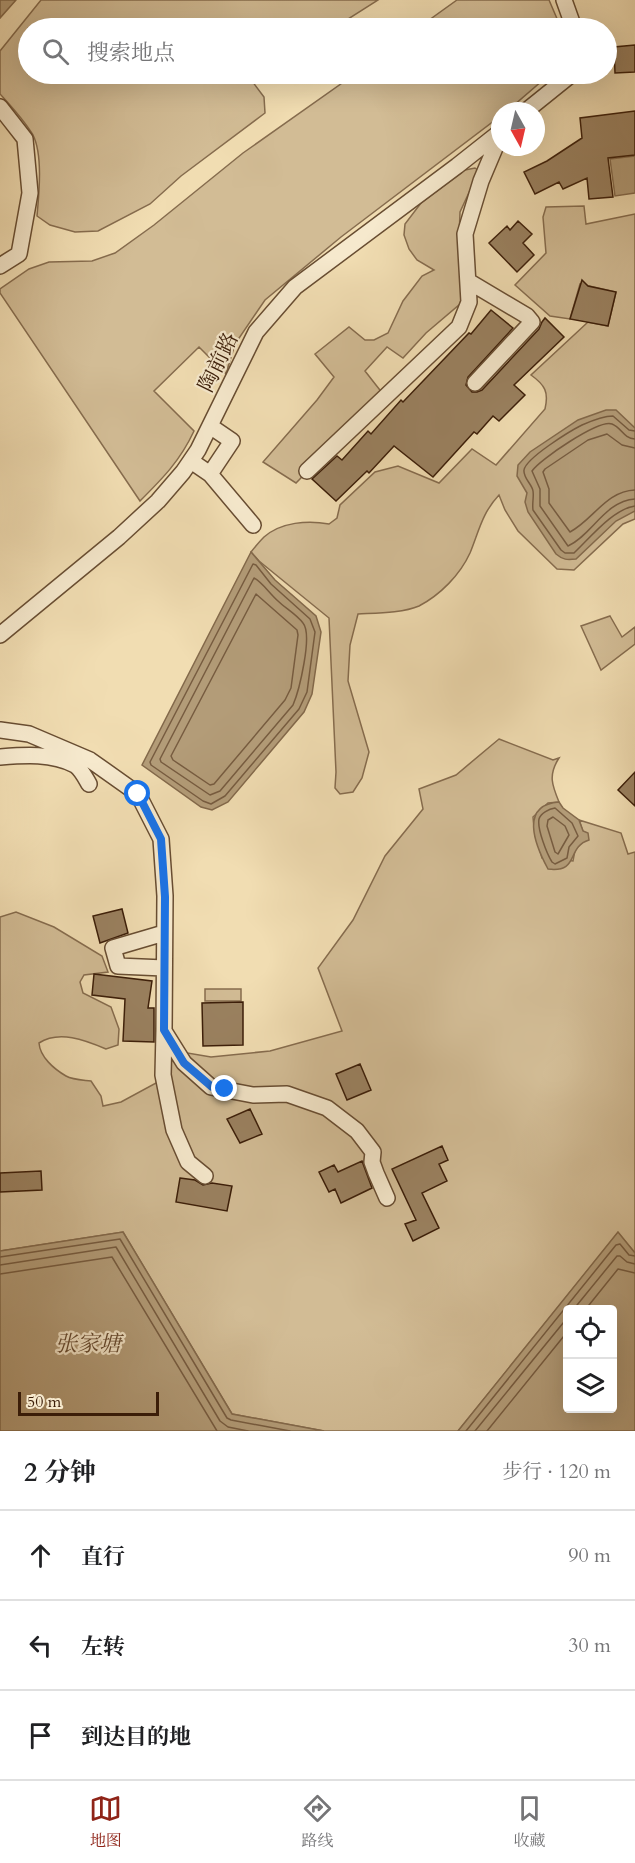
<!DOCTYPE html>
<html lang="zh">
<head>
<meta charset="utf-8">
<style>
	body { margin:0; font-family:Cardo,"Noto Serif SC",serif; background:#f2f2f2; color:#202124 }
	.controls { position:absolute; right:18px; bottom:18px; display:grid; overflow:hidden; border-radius:6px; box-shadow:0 6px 24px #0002 }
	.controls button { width:54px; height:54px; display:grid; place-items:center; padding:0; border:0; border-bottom:2px solid #e0e0e0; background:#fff; color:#202124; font:30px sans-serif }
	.compass { position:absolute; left:491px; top:102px; width:54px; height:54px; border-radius:50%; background:#fff; box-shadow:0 6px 24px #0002; rotate:172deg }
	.scale { position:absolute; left:18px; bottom:15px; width:141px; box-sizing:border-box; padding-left:6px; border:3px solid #3b1d08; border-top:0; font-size:16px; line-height:21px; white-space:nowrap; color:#3b1d08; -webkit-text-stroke:4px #f6e9cd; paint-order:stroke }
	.stop { position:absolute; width:18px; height:18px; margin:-14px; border:4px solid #1a73e8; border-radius:50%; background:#fff }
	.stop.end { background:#1a73e8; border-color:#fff; box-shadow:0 2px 6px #0008 }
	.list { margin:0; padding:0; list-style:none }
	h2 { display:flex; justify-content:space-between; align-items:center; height:78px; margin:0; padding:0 24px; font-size:26px }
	h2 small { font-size:20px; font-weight:400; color:#757577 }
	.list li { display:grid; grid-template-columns:39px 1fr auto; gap:18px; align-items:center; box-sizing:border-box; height:90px; padding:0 24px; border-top:2px solid #e0e0e0 }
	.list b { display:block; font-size:22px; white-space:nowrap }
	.list em { font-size:20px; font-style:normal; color:#757577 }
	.icon { flex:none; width:33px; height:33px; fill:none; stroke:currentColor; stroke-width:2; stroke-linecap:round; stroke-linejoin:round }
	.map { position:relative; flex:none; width:635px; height:1431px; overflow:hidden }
	.search { position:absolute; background:#fff; box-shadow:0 6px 24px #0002; left:18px; right:18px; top:18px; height:66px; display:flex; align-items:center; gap:15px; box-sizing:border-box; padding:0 21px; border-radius:33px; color:#757577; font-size:22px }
	.sheet { height:348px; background:#fff }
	nav { display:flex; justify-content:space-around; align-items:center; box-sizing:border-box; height:84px; border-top:2px solid #e0e0e0; background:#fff; font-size:16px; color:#757577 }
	nav a { display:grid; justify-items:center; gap:3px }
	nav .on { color:#8f2418 }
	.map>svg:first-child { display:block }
</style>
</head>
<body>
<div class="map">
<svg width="635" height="1431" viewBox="0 0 635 1431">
	<rect width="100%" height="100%" fill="#f1ddb2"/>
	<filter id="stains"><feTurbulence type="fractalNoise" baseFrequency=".00333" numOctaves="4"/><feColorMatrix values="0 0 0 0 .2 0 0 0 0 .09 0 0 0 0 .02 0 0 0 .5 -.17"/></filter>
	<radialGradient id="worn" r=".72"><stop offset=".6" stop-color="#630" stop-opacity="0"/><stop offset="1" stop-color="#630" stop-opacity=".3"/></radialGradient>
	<path fill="#d2bc95" stroke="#866c4e" stroke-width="1.5" d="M41 0H378L334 28H28V74H264L252 81 264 97 265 113 181 176 150 204 98 231 75 232 50 225 37 216C39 194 43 155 33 135 24 120 12 107 0 94V51Z
		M457 0H549L561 28H418Z
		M355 74H550L507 111H500L499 117 341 237 265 300 235 344 226 374 199 347 154 391 194 431C180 461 163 478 140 501L0 293V289L29 269 49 262 92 261 115 253 154 225 243 153Z
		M475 168 479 171 460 212 459 240 464 288 460 304 426 333 403 358 387 347 365 371 383 394 296 483 263 462 317 400 334 377 315 354 349 327 365 340H374L388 333 403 301 422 276 434 270 417 260 409 249 404 235 405 224 421 203 465 170Z
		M584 206 586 224 635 214V519L623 524 574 570 557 569 518 531 505 510 499 495C482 513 479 531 470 553 460 575 440 595 419 606 403 613 376 613 358 614L350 645 348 681 369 752 362 778 353 792 340 794 335 788 336 772 329 618 259 561 251 552C255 547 259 542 264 537 281 522 308 520 329 524L337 518 340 505 375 472 398 466 439 483 472 449 496 465 545 409C549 392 545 385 531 375L588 322 608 326 616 292 580 284 570 319 550 316 515 285 546 253 543 217 546 207Z
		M610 616 622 637 635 627V644L601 670 581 626Z
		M499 739 553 760 559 758C548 775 552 785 559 802L548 803 533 817 534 828 542 858 573 861 575 850 582 842 583 831 579 820 621 833 628 854 635 852V1253L618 1233 458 1431H324L232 1414 123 1232 0 1251V917L16 912 54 927 102 956 108 972 84 975 80 982 83 993 111 1007 119 1029 118 1045 106 1049C85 1040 59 1030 39 1043 40 1057 54 1069 66 1076 73 1080 83 1080 91 1081L101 1096 103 1106 121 1102 158 1082 170 1050 211 1057 270 1051 342 1031 318 968 353 920 385 856 423 809 419 789 456 775Z
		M205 989H241V1001H205Z"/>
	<path fill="#b39c78" stroke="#83694b" stroke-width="1.5" fill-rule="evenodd" d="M0 0H16L0 18Z
		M635 156V193L615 196 610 159Z
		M606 410H616L635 428V511L616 521 576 559C567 560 563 560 556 554L528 512 525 502 527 493 517 476 518 465 530 452 578 420Z
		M251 552 275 580 316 616 321 632 312 694 304 712 228 802 212 810 201 807 142 765Z
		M559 802 563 808 579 820 583 831 588 833 589 840C566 847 580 873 548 869 535 845 519 805 559 802Z
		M123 1232 232 1414 324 1431H0V1251Z
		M618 1232 635 1253V1431H458ZM568 1310H612V1408H568Z"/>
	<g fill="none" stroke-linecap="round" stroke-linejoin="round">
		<path stroke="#775c40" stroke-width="1.5" d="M635 431 629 430 613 416C603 416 591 421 582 425 570 431 526 458 524 470 523 478 532 484 533 491 534 497 532 503 533 510L561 550 565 553H574C590 538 613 509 635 506
			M635 439C623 438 622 428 612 424 599 419 539 460 532 471L540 489V506L568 546C592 535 605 501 635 499
			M635 448 622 445 607 434 588 440 545 469 543 472 549 489V503L570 532C593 520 606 491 635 490
			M253 564 256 565 271 584 310 619 315 632 307 692 299 709 225 796 211 804 203 801 151 765 150 762Z
			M254 578C262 582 270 594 278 601 285 608 296 614 303 623 313 635 299 691 293 705L220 791 210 795 161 762 160 759Z
			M256 594 297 630 298 635 291 688 285 700 214 784 210 785 173 760 171 756Z
			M555 808 572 823 578 836 569 847 567 858 555 864 552 862C547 854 537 829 539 819 541 813 549 809 555 808Z
			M553 817 565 826 569 835 558 854 555 852 547 826 548 820Z
			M0 1257 120 1239 227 1418 231 1420 290 1431
			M0 1265 116 1247 220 1421 228 1427 248 1431
			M0 1274 112 1257 217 1431
			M573 1310 617 1256H620L627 1262 635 1264
			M585 1310 618 1269 635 1273
			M466 1431 616 1245 620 1244 629 1255 635 1256
			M475 1431 568 1317
			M487 1431 568 1331"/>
	</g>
	<path fill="#9a8160" stroke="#3b1d08" stroke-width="1.5" d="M635 45V72L615 73 614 47Z
		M635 111V155L608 158 613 197 589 199 587 178 563 189 559 182 535 194 524 172 547 161 582 138 580 118Z
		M518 221 532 234 523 243 534 255 517 272 489 243 507 226 510 230Z
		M582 280 588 286 616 292 608 326 570 319Z
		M491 310 513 328 468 377 466 385 472 392H477L482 390 539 329 542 322 545 318 564 337 514 385 525 395 499 421 493 416 477 434 474 432 433 477 394 446 369 473 367 471 336 501 312 479 337 456 342 460 368 431 371 434 401 400 403 402 469 333 471 334Z
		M635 772V806L618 790Z
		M122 909 128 933 100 943 93 916Z
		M94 974 152 981 148 1008H154V1042L123 1041 125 999 92 995Z
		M243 1002V1045L203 1046 202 1003Z
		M360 1064 371 1090 347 1100 336 1074Z
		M250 1109 262 1134 240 1143 227 1119Z
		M442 1146 448 1160 439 1164 447 1181 422 1193 439 1228 413 1241 405 1224 416 1220 392 1169Z
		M362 1161 372 1188 341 1203 335 1189 329 1192 319 1172 334 1165 338 1172Z
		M41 1171 42 1190 0 1192V1173Z
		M180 1178 195 1180 203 1185 212 1183 232 1186 227 1211 176 1202Z"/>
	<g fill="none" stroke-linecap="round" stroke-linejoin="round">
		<defs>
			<path id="minor" d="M564 0 574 28
				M0 107 25 139 30 193 19 254 0 266
				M526 111 572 74
				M468 281 527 316 532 322 475 383
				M210 426 232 441 210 474
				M191 461 210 474 253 525
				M307 471 459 327 469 302 465 234 481 181 500 136
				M0 635 119 537 158 501 183 472 198 450 256 332 295 287 457 166 500 132
				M0 730 29 734 90 760 138 794 161 839 165 896 164 1031 184 1063 211 1087 253 1095 287 1094 327 1108 357 1131 373 1152 372 1162 376 1173 387 1198
				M0 757C25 755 52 753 75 765 81 769 85 777 89 784
				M164 968 118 966 113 948 164 933
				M164 1031 163 1075 174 1130 188 1162 205 1176"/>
		</defs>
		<use href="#minor" stroke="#684d32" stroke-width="18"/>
		<use href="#minor" stroke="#f6e9cd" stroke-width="15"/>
	</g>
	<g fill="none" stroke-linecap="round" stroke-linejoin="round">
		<path stroke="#1a73e8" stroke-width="8" d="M138 794 161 839 165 897 164 1030 184 1063 212 1087 225 1089"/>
	</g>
	<g text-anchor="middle" stroke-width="4.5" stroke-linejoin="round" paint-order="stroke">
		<g font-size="21" fill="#3b1d08" stroke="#f6e9cd">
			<text transform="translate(218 362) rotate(-64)" y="7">陶前路</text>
		</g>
		<g font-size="22" font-style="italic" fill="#65492f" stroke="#f6e9cd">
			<text x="88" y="1351">张家塘</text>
		</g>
	</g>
	<rect width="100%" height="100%" filter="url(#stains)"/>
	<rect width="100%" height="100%" fill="url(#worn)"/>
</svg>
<div class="controls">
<button><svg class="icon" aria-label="locate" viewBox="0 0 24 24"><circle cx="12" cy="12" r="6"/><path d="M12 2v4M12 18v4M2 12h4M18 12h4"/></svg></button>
<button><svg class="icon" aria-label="layers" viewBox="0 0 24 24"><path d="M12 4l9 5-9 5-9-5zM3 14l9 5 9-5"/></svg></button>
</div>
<svg class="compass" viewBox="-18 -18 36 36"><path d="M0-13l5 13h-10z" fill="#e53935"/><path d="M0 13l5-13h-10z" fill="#757577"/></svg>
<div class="scale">50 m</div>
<div class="stop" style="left:138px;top:794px"></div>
<div class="stop end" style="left:225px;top:1089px"></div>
<div class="search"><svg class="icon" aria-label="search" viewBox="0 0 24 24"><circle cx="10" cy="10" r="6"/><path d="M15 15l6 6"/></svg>搜索地点</div>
</div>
<section class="sheet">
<h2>2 分钟<small>步行 · 120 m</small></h2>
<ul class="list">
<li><svg class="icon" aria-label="ahead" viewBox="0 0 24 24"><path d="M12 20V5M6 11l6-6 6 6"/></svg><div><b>直行</b></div><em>90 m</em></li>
<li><svg class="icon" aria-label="left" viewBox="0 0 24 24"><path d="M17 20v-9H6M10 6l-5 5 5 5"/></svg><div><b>左转</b></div><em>30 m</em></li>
<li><svg class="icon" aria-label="arrive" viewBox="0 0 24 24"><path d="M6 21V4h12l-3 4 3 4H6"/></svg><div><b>到达目的地</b></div></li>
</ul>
</section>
<nav>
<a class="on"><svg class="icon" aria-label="map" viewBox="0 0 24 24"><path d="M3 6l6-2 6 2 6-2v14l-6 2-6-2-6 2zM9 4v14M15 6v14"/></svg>地图</a>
<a><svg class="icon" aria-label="directions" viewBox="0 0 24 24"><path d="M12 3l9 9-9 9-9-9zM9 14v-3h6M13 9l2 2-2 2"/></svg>路线</a>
<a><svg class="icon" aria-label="saved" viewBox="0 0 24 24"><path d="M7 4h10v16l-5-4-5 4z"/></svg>收藏</a>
</nav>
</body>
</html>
